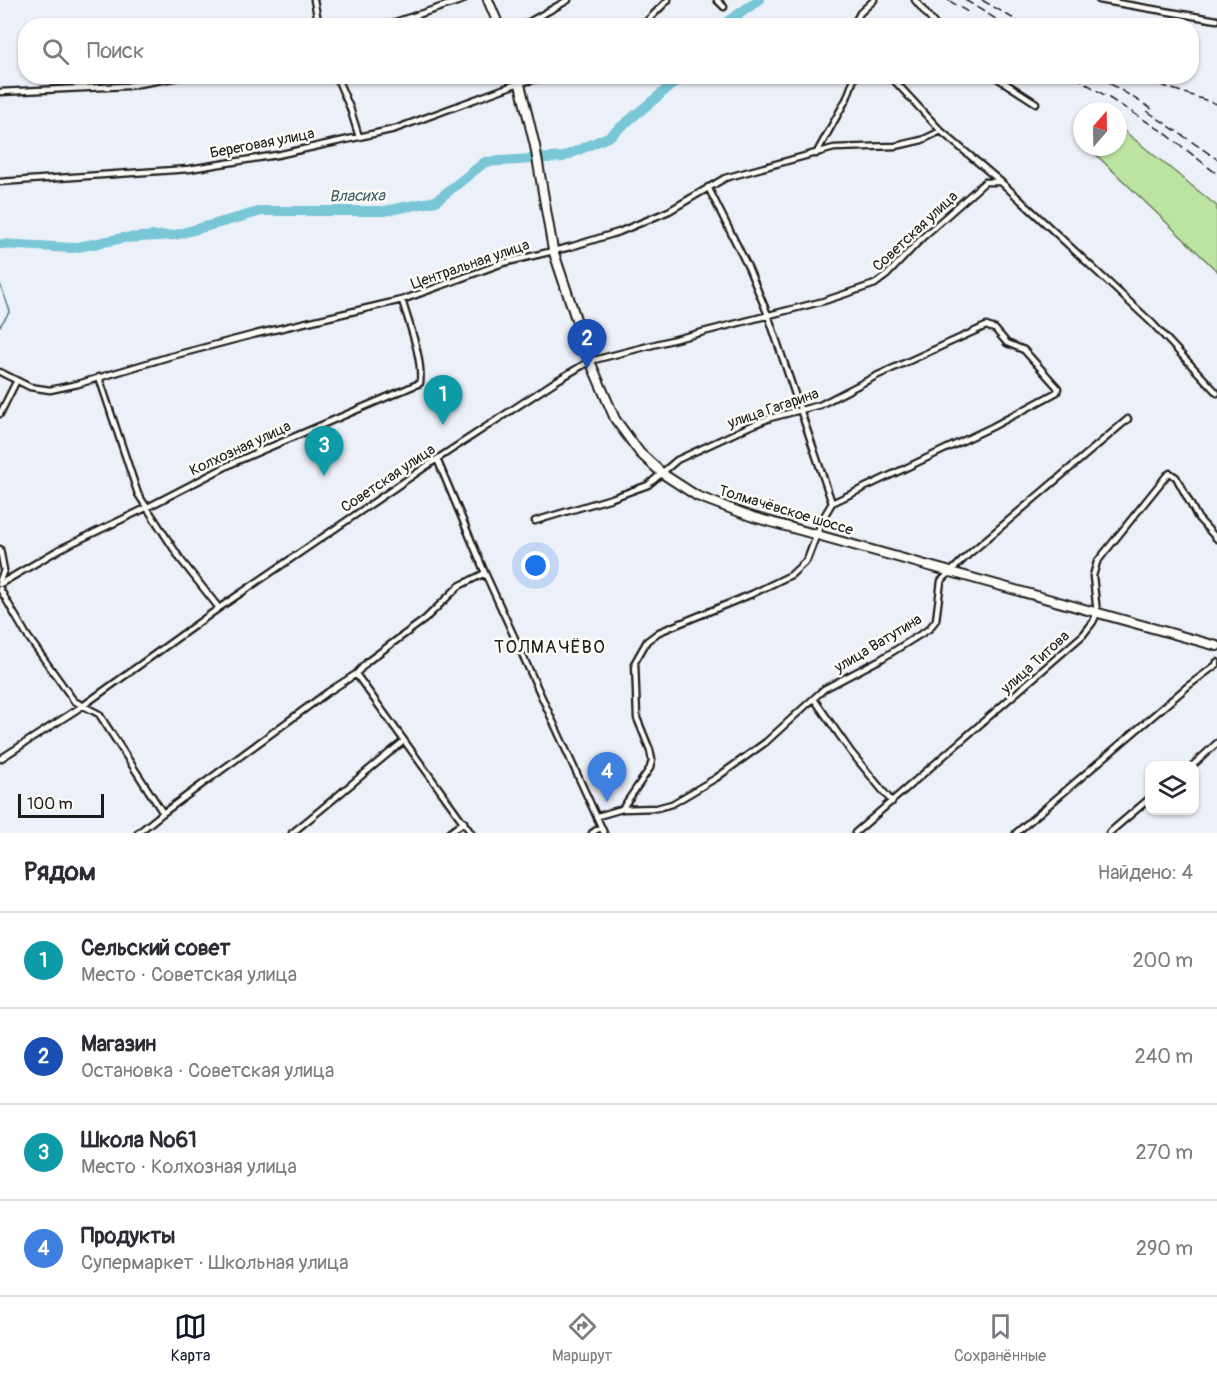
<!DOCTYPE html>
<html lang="ru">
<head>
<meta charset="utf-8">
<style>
	body { margin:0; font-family:Pangolin,sans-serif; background:#f7f7f7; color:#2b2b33 }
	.controls { position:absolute; right:18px; bottom:18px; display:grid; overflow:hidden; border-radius:12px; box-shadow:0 2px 4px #0004 }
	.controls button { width:54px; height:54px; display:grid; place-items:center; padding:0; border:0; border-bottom:2px solid #e1e1e2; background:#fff; color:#2b2b33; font:30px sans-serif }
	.compass { position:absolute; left:1073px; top:102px; width:54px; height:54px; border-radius:50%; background:#fff; box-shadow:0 2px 4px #0004; rotate:20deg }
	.scale { position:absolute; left:18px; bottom:15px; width:86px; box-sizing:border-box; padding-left:6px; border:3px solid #1c1c1c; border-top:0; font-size:16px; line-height:21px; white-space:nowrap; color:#1c1c1c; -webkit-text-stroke:4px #fdfcf7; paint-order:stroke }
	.you { position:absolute; left:536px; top:566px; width:21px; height:21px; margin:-15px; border:4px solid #fff; border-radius:50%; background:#1a73e8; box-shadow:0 0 0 9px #1a73e833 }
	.badge { display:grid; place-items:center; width:39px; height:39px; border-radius:50%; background:#111827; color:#fff; font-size:20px; font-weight:700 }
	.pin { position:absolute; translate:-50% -50px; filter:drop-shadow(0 2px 3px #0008) }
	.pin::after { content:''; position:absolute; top:32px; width:21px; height:18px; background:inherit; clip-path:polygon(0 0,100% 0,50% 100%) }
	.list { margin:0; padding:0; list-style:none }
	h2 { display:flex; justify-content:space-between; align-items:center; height:78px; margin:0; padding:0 24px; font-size:26px }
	h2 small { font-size:20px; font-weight:400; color:#7c7c81 }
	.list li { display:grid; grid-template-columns:39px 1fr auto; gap:18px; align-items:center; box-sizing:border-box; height:96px; padding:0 24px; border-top:2px solid #e1e1e2 }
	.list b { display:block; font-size:22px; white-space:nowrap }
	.list p { margin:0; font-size:20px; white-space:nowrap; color:#7c7c81 }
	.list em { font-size:20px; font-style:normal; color:#7c7c81 }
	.icon { flex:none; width:33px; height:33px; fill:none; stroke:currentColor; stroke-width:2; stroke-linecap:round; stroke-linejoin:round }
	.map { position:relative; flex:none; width:1217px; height:833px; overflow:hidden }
	.search { position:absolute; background:#fff; box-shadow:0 2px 4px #0004; left:18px; right:18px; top:18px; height:66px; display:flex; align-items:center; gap:15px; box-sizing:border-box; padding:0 21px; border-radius:24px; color:#7c7c81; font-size:22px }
	.sheet { height:462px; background:#fff }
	nav { display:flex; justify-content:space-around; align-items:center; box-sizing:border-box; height:84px; border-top:2px solid #e1e1e2; background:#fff; font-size:16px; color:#7c7c81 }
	nav a { display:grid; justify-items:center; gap:3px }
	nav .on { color:#111827 }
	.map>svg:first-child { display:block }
</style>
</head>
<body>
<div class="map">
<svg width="1217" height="833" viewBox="0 0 1217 833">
	<rect width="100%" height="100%" fill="#ecf0f8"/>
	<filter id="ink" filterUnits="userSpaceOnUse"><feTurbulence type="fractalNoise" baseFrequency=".0167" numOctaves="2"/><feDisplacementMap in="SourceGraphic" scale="12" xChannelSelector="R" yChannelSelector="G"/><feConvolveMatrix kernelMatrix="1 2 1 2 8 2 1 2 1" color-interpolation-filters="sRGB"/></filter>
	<g filter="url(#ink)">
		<path fill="#bbe4a0" stroke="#6c805e" stroke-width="1.5" d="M1118 126 1217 206V271L1088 147H1118Z"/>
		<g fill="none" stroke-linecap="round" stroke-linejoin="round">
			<path stroke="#53828c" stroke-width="1.5" d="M0 248 3 245
				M0 284 10 311 0 326"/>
			<path stroke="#78c6d6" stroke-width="10" d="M721 26 759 0
				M0 244 73 248 123 238 175 235 262 211H384L436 201 485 162 563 157 610 136 674 83 679 76"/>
			<defs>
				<path id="street" d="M314 0 319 26
					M717 0 724 7
					M915 0 936 26
					M1099 0 1217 20
					M383 26 463 0
					M522 26 568 0
					M642 26 668 0
					M853 26 860 13 874 0
					M336 76 350 108 359 137
					M890 76 941 131 1001 182 1153 324 1217 393
					M994 76 1036 103
					M0 92 127 86 185 76
					M816 154 847 98 855 76
					M0 182 189 169 277 155 395 129 519 83 549 76
					M708 187 748 267 768 315 832 503
					M0 372 30 387 50 390 78 384 168 357 256 334 402 300 503 263 570 247 619 232 669 211 725 178 834 148 896 146 922 140 941 131
					M99 377 138 494 181 560 219 608
					M0 414 16 382
					M437 459 485 573 604 833
					M535 521 612 498 648 485 677 460 748 427 770 418 820 405 876 376 986 326 995 329 1007 343 1024 350 1058 388 1057 392 992 427 832 503 823 518 807 560 791 575 752 594 659 632 647 641 635 662 637 718 650 750 652 760 650 768 622 809 598 816
					M0 549 4 570 0 580
					M0 584 60 549 146 508 235 462 420 383C423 359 409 324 402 300
					M0 589 26 634 69 694 74 701 99 714 163 813
					M356 674 471 833
					M814 699 851 752 892 802
					M0 759 84 705 219 608 437 459 556 381 590 361 824 301 875 284 887 275 923 237 985 182H1001
					M1192 766 1217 743
					M622 809 657 808 672 804 716 778 766 742 824 689 881 659 929 629 936 620 941 581 969 554 1128 419
					M138 833 163 813 328 692 356 674 368 661 424 620 459 586 485 573
					M292 833C330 803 366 771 404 741
					M449 833 464 822
					M592 833 601 827
					M855 833 1083 635 1093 622 1097 613 1093 576 1097 562 1167 475 1170 473 1176 477 1198 518 1217 539
					M1016 833 1188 686 1216 665 1217 662
					M1109 833 1150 798"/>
				<path id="primary" d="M488 0 499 26
					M518 76 535 146 553 250 590 361 615 419 640 453 663 474 697 496 753 517 1217 646"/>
			</defs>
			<use href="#street" stroke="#1c1c1c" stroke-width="9"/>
			<use href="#primary" stroke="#1c1c1c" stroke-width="12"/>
			<use href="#street" stroke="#fdfcf7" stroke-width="4.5"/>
			<use href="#primary" stroke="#fdfcf7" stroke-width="8"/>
			<path stroke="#1c1c1c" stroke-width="1.5" stroke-dasharray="9 4.5" stroke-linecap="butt" d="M948 0 971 14
				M965 0 1007 26
				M982 0 1026 26
				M1074 76 1165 133 1217 174
				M1098 76 1155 111
				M1134 76 1217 104
				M1147 111 1217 159"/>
		</g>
	</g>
	<g text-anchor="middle" stroke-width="5" stroke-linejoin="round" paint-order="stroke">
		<g font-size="15" fill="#1c1c1c" stroke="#fdfcf7">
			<text transform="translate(262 143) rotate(-11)" y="5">Береговая улица</text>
			<text transform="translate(915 231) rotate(-43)" y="5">Советская улица</text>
			<text transform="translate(470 264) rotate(-19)" y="5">Центральная улица</text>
			<text transform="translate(773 408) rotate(-19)" y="5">улица Гагарина</text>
			<text transform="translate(240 448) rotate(-25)" y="5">Колхозная улица</text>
			<text transform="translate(388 478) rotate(-34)" y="5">Советская улица</text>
			<text transform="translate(786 510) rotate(17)" y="5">Толмачёвское шоссе</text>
			<text transform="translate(878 643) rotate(-31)" y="5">улица Ватутина</text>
			<text transform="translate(1035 662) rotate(-42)" y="5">улица Титова</text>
		</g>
		<g font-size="16" font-style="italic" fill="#416066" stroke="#fdfcf7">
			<text transform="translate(357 195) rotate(-1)" y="6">Власиха</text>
		</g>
		<g font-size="18" letter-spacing="1.5" fill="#1c1c1c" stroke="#fdfcf7">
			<text x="550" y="653">ТОЛМАЧЁВО</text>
		</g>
	</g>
</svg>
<div class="controls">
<button><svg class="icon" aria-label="layers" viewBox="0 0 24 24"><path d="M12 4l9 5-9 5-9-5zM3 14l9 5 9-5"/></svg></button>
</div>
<svg class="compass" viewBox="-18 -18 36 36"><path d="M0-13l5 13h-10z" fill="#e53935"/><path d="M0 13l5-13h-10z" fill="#7c7c81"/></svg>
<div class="scale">100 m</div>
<div class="you"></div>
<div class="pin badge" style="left:443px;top:425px;background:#0f9aa8">1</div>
<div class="pin badge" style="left:587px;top:369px;background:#1a4fb4">2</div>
<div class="pin badge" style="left:324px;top:476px;background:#0f9aa8">3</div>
<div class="pin badge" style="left:607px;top:802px;background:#3f7fe0">4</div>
<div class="search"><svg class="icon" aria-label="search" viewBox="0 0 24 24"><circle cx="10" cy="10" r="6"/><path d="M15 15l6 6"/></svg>Поиск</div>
</div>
<section class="sheet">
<h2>Рядом<small>Найдено: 4</small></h2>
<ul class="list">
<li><span class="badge" style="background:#0f9aa8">1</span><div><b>Сельский совет</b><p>Место · Советская улица</p></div><em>200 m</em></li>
<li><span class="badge" style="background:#1a4fb4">2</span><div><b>Магазин</b><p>Остановка · Советская улица</p></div><em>240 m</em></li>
<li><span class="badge" style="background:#0f9aa8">3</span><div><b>Школа №61</b><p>Место · Колхозная улица</p></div><em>270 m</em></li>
<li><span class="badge" style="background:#3f7fe0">4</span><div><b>Продукты</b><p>Супермаркет · Школьная улица</p></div><em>290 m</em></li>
</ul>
</section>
<nav>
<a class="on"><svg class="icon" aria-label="map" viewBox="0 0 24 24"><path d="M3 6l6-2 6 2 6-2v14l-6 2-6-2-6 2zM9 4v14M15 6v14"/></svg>Карта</a>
<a><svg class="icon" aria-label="directions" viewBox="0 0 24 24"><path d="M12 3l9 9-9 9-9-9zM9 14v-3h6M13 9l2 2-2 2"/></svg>Маршрут</a>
<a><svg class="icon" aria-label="saved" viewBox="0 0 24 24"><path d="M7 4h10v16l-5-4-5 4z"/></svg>Сохранённые</a>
</nav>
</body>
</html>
